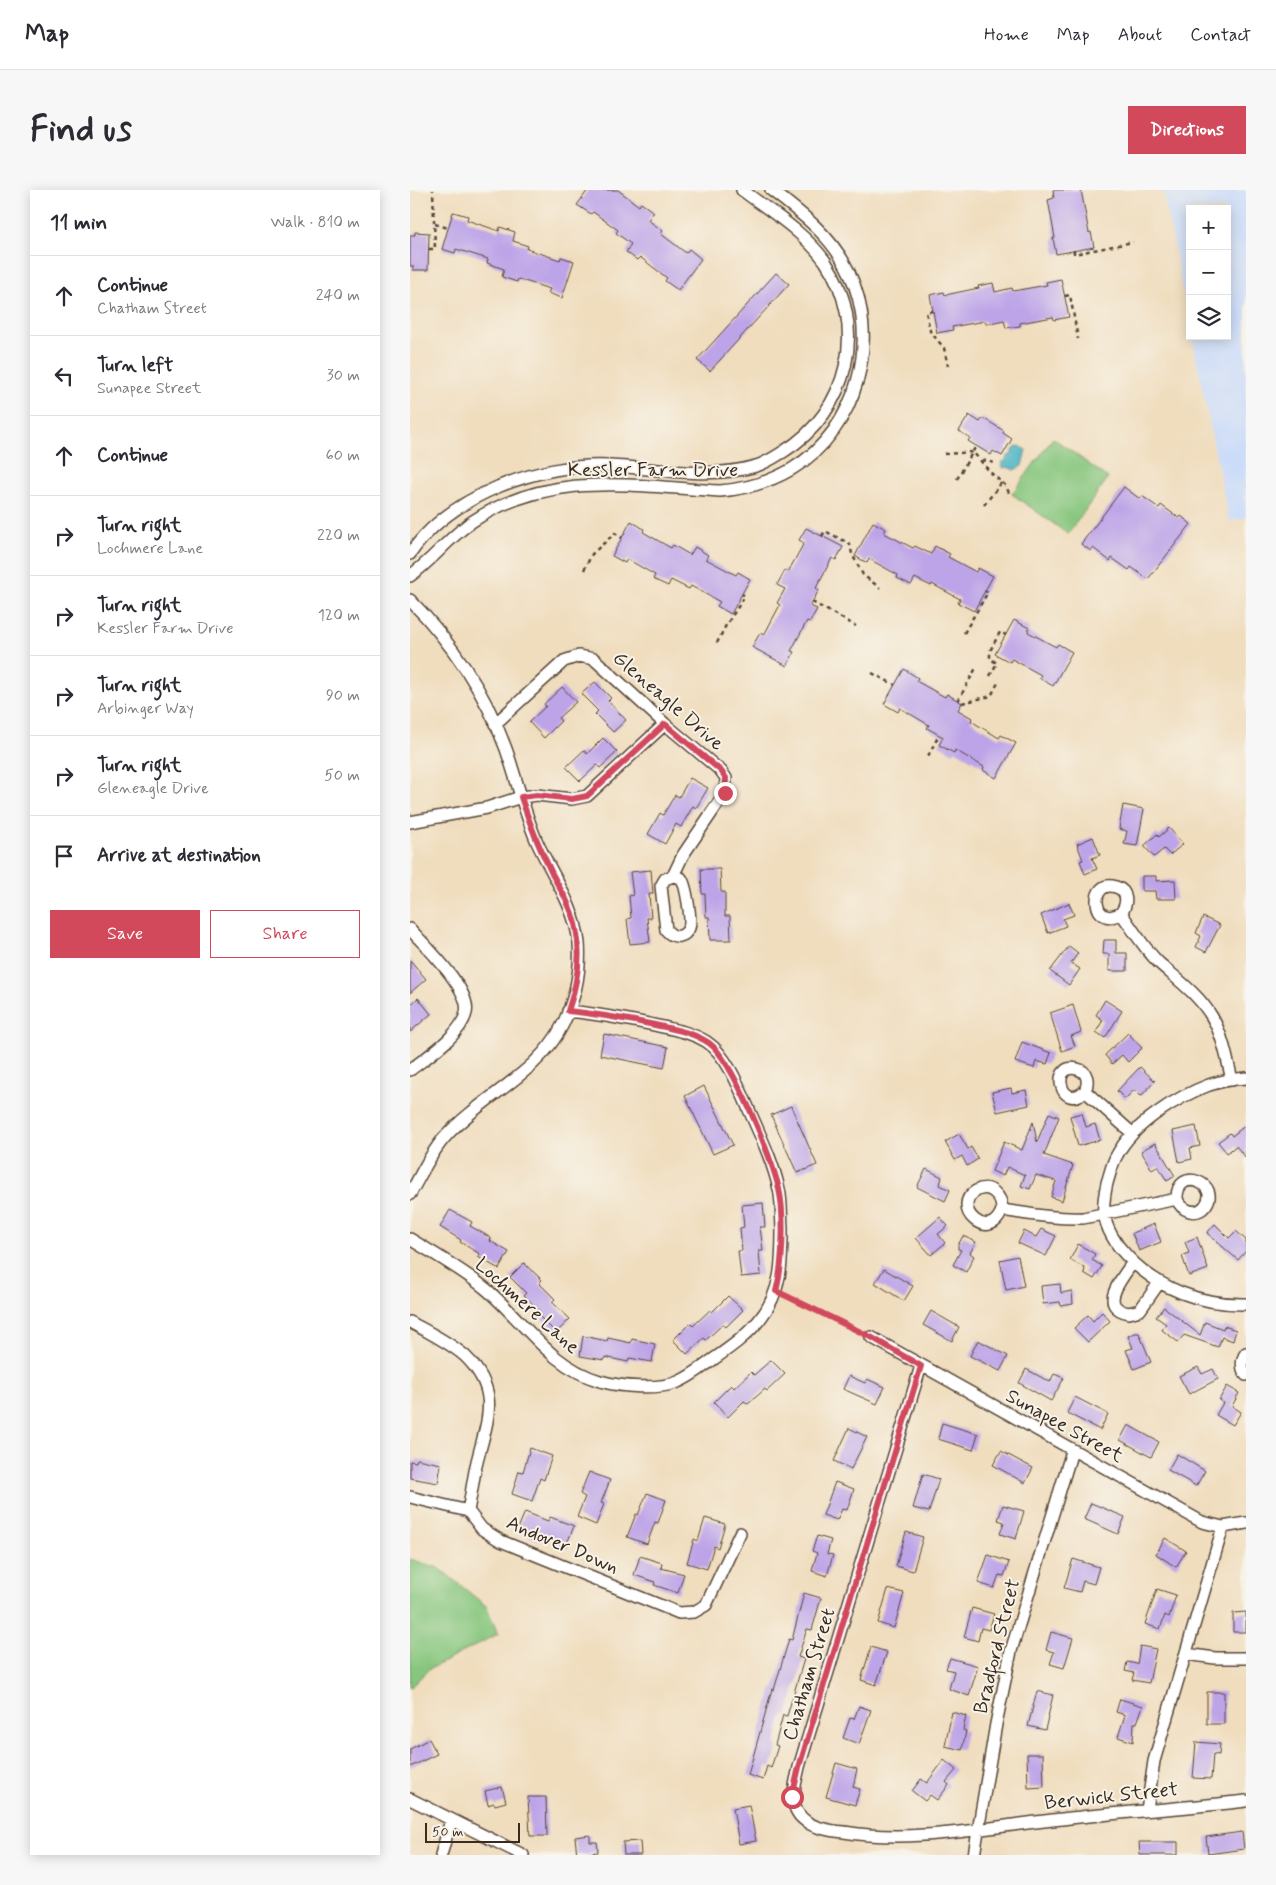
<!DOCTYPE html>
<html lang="en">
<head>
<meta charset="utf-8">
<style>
	body { margin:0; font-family:Mynerve,sans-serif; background:#f7f7f7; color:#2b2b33 }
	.controls { position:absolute; right:15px; top:15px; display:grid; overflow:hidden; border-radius:0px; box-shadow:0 2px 12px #0003 }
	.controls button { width:45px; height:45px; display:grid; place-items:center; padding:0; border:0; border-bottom:1px solid #e1e1e2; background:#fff; color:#2b2b33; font:25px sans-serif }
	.scale { position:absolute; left:15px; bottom:12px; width:95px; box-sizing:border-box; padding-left:5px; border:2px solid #3b2a1e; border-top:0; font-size:14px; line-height:18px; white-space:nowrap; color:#3b2a1e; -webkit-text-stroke:4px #f7f3e8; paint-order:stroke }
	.stop { position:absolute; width:15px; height:15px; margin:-11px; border:4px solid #d1495b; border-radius:50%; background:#fff }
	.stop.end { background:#d1495b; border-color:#fff; box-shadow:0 1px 5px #0008 }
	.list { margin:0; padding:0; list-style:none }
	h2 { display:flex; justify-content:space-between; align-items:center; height:65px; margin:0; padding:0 20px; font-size:21px }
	h2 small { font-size:16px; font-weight:400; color:#7c7c81 }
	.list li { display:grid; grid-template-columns:32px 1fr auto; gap:15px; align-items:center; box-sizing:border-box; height:80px; padding:0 20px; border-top:1px solid #e1e1e2 }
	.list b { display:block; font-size:19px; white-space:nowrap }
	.list p { margin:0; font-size:16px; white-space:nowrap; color:#7c7c81 }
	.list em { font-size:16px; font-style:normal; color:#7c7c81 }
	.actions { display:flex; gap:10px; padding:15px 20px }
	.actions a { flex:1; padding:11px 0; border:1px solid #d1495b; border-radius:0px; text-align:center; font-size:18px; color:#d1495b }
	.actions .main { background:#d1495b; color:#fff }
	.icon { flex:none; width:28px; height:28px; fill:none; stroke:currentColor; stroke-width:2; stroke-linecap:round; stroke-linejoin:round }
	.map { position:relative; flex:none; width:836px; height:1665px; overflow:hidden; border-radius:0px }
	header { display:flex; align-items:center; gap:30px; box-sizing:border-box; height:70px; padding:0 25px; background:#fff; border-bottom:1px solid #e1e1e2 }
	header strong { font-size:24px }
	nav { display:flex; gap:28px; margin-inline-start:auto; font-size:18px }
	.intro { display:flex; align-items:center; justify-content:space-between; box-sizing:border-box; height:120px; padding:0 30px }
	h1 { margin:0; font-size:35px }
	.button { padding:12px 22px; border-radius:0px; background:#d1495b; color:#fff; font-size:18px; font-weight:700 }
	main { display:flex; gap:30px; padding:0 30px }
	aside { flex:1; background:#fff; border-radius:0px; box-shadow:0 2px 12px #0003 }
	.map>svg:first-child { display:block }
</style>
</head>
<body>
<header>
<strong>Map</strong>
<nav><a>Home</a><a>Map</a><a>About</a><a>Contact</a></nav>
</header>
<div class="intro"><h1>Find us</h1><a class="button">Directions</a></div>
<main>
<aside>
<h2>11 min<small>Walk · 810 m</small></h2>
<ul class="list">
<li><svg class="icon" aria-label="ahead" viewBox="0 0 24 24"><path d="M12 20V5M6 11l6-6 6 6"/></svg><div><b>Continue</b><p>Chatham Street</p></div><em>240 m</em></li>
<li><svg class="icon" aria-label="left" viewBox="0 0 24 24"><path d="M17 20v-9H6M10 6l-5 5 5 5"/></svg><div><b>Turn left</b><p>Sunapee Street</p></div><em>30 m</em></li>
<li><svg class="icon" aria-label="ahead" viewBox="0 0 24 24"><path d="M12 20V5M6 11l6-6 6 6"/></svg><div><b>Continue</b></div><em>60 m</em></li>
<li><svg class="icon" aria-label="right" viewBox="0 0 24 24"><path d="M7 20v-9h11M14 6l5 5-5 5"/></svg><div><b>Turn right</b><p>Lochmere Lane</p></div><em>220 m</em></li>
<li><svg class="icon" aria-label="right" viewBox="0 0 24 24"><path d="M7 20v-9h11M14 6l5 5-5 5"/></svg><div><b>Turn right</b><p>Kessler Farm Drive</p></div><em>120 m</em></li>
<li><svg class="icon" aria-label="right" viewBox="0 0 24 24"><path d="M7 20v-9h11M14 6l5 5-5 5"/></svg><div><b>Turn right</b><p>Arbinger Way</p></div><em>90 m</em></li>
<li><svg class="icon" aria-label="right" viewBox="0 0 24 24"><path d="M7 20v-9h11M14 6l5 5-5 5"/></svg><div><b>Turn right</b><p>Gleneagle Drive</p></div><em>50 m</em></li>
<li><svg class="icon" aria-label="arrive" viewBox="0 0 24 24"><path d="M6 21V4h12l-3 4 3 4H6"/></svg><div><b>Arrive at destination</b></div></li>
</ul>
<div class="actions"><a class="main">Save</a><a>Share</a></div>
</aside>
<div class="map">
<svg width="836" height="1665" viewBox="0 0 836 1665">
	<rect width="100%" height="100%" fill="#f7f3e8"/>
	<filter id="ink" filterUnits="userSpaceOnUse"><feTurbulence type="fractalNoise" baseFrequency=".02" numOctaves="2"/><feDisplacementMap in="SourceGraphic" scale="10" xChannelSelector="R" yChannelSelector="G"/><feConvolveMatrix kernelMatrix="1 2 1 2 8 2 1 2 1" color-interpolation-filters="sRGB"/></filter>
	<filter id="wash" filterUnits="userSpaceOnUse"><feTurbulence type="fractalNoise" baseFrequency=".0096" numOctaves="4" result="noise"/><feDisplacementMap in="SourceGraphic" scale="20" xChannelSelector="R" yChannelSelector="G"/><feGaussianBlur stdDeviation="1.12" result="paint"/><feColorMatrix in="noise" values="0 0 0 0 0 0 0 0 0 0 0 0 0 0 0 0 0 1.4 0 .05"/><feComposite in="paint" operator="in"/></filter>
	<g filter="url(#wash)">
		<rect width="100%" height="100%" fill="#f0ddbe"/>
		<path fill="#cbdcf9" d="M753 0H836V328L819 331 782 146H817V19H780V136Z"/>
		<path fill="#87c67e" stroke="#61784e" d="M643 248 698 288 658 344 602 304Z
			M0 1369 29 1378 76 1416 88 1444 18 1480 0 1498Z"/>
		<path fill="#47b4c3" stroke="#416f70" d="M610 256 616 260 612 276 604 280 597 277 594 278 591 276 592 272 596 271 597 267 603 263V260L606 257Z"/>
		<g id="blocks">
			<path fill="#bda4e8" d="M178 0H208L229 16 231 13 244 22 238 30 253 41 251 44 276 63 279 59 291 69 268 100 255 91 257 88 230 67 227 70 216 62 221 54 206 43 208 40 183 22 181 24 167 15Z
				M643 0H671L679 43 681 42 684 57 646 64 643 48H645L638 10 644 8Z
				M43 22 58 26 57 30 89 41 90 37 105 42 103 51 118 56 117 59 150 70 151 67 164 71 152 108 138 103 140 99 108 89 107 92 92 87 94 79 77 73 78 69 46 59 45 63 32 59Z
				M5 42 19 43 18 80H3V76H0V45H5Z
				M366 83 379 94 300 181 287 170Z
				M651 89 659 127 644 130 643 127 610 133V136L596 138 594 130 576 134 575 131 542 137 543 140 527 143 520 105 534 102 535 105 569 98 568 96 583 93 585 102 602 98 603 101 637 95 636 92Z
				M559 225 570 232 573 228 594 241 593 243 602 249 592 266 583 261 581 265 558 251 560 248 549 241Z
				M714 297 730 309 732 306 749 318 751 315 769 328 771 326 781 334 738 389 721 377 719 380 702 368 700 371 683 358 681 361 671 354Z
				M221 331 234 339 233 342 261 358 263 355 280 365 285 357 298 365 296 369 326 385 328 382 340 389 321 424 307 416 310 412 281 396 279 399 261 390 258 396 243 389 245 385 217 369 215 373 202 366Z
				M463 332 476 339 474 343 503 358 505 356 521 364 525 356 540 364 538 367 566 382 568 378 583 386 564 421 548 413 550 409 522 394 521 396 505 388 501 395 487 388 488 385 459 369 457 373 445 366Z
				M396 338 433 357 426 370 422 368 406 398 409 400 400 416 407 419 400 432 397 431 381 461 384 462 377 476 342 457 350 443 354 445 370 415 367 413 375 399 367 395 375 380 378 382 394 353 389 350Z
				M604 430 619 438 618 442 646 457 648 454 662 462 643 496 629 488 631 485 602 469 600 472 585 464Z
				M494 479 508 488 506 491 535 507 537 504 552 513 548 520 562 528 561 531 589 548 591 545 606 553 586 588 573 580 574 577 545 560 544 563 529 555 533 547 517 538 519 535 490 518 488 522 474 514Z
				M185 492 201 508 198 511 216 530 203 542 185 524 188 521 171 504Z
				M152 497 166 512 148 528 151 531 134 548 119 532 136 516 134 514Z
				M193 548 207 562 190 578 187 575 170 591 156 577 174 560 177 564Z
				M280 588 298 598 286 618 283 616 271 637 266 634 255 654 238 644 250 623 253 625 265 605 269 607Z
				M713 615 734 619 727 656 714 654 717 641 709 639Z
				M759 638 773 654 760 665 754 659 744 667 734 656 747 644 749 647Z
				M683 647 690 665 682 668 687 679 675 684 670 671 673 670 667 654Z
				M291 679H310L311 702H315V726H320L321 750H300L299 727H296L295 704H292Z
				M241 680 243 704H239L241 728H237L240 752 220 754 217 729 221 728 219 706 223 705 220 682Z
				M732 686H746V691L765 690 766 709H746L745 701H732Z
				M659 713 664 725 653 729 656 736 638 743 631 725Z
				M793 727 810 735 796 762 786 757 791 746 786 743Z
				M694 750H706V763H717V781H699V764H693Z
				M659 756 668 763 661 773 670 779 659 795 640 781Z
				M0 770 16 789 0 803Z
				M8 808 21 824 0 842V815Z
				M695 810 712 821 695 848 686 842 693 830 686 825Z
				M663 815 671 842 661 846 665 856 652 861 640 823Z
				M718 843 732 858 718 872 712 865 702 874 695 865Z
				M194 844 258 857 254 878 190 865Z
				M612 852 641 863 637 874 626 871 624 878 605 872Z
				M730 877 745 891 731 906 724 900 715 909 707 901Z
				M294 896 323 955 303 964 275 906Z
				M601 898 602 903 616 900 619 915 587 922 582 902Z
				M381 916 407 975 387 983 361 925Z
				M639 923 649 927 634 965 663 975 652 1011 641 1007 646 991 626 985 620 999 611 996 615 985 597 977 593 986 582 981 594 952 612 960 623 932 627 952Z
				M672 923 676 937 685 934 690 950 668 956 660 926Z
				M836 935V968L826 956 817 963 808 952 820 943 822 946Z
				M786 936 790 956 780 958 782 969 769 972 763 941Z
				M549 944 558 959 561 957 568 969 557 976 552 966 545 970 535 952Z
				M745 953 765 986 757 991 748 976 742 980 731 961Z
				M516 979 532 987 530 995 540 1000 535 1011 507 997Z
				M353 1013 355 1037H350L353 1061H349L351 1085 331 1087 328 1061H332L330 1038 334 1037 332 1015Z
				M40 1020 62 1032 60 1036 81 1048 80 1051 99 1062 89 1079 68 1067 70 1064 50 1052 51 1050 30 1037Z
				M530 1027 538 1036 528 1044 535 1053 521 1065 506 1048Z
				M744 1034 751 1052 729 1061 722 1043Z
				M805 1034 819 1048 826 1041 836 1050V1061L828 1070 797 1043Z
				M631 1039 646 1046 636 1066 608 1053 614 1041 626 1047Z
				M553 1046 566 1052 560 1063 564 1066 556 1082 543 1075 551 1060 548 1059V1055Z
				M787 1047 798 1079 779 1086 772 1066 779 1063 775 1052Z
				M668 1054 685 1064 682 1070 692 1076 684 1089 674 1083 675 1078 660 1070Z
				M608 1066 614 1096 596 1100 590 1070Z
				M114 1073 132 1090 129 1093 145 1109 142 1112 160 1129 146 1143 128 1125 130 1122 114 1105 116 1103 100 1087Z
				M474 1079 503 1096 494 1111 465 1093Z
				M650 1094 651 1103 662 1101 663 1114 651 1116 650 1112 633 1114 631 1096Z
				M318 1106 333 1120 316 1137 313 1134 296 1150 294 1148 277 1164 263 1150 280 1133 283 1136 300 1120 302 1122Z
				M754 1117 790 1145 795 1132 813 1139 814 1136 826 1140 823 1151 812 1147 808 1157 774 1145 768 1152 752 1140 756 1134 746 1127Z
				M521 1121 549 1137 542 1151 513 1135Z
				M692 1122 700 1131 678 1152 664 1138 678 1125 683 1131Z
				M725 1143H729L741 1172 724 1179 716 1160 723 1158 718 1146Z
				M173 1146 197 1151 198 1148 221 1153 222 1149 245 1154 242 1172 219 1168 218 1172 195 1167 194 1170 170 1166Z
				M568 1150 598 1166 590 1181 560 1166Z
				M361 1170 375 1184 357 1201 355 1199 338 1214 334 1211 318 1227 304 1212 321 1195 324 1198 341 1182 344 1185Z
				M788 1177 792 1184 803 1179 808 1189 779 1204 769 1186Z
				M616 1179 640 1192 644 1184 654 1188 641 1211 609 1193Z
				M439 1186 455 1193 457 1189 475 1197 467 1214 433 1199Z
				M817 1196 829 1203 822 1216 831 1222 823 1235 806 1225 813 1213 809 1210Z
				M665 1207 698 1224 690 1240 657 1223Z
				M532 1233 568 1244 563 1260 528 1249Z
				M718 1235 749 1252 741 1267 710 1250Z
				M439 1238 457 1247 441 1279 424 1271Z
				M120 1258 142 1266 134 1290 130 1288 122 1311 102 1304 109 1281 113 1282Z
				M591 1261 623 1278 615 1293 583 1275Z
				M767 1264 795 1281 786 1296 758 1280Z
				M7 1269 31 1274 28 1293 0 1288V1271L6 1272Z
				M179 1282 200 1290 191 1313 194 1314 186 1335 167 1327 175 1307 170 1304Z
				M513 1284 529 1289 519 1322 503 1318Z
				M425 1292 444 1299 437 1320 432 1319 427 1330 413 1325Z
				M237 1303 256 1310 248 1333 245 1332 237 1354 217 1347 226 1324 228 1325Z
				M681 1313 715 1327 708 1344 674 1329Z
				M593 1315 614 1321 606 1349 590 1344 594 1332 588 1330Z
				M115 1322 138 1331 140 1327 164 1336 156 1356 132 1347 131 1351 107 1341Z
				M295 1328 315 1334 308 1358 304 1356 297 1379 277 1373 284 1349 288 1351Z
				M496 1342 513 1347 503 1381 486 1376Z
				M407 1346 421 1350 417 1364 423 1365 417 1386 402 1381 407 1363 402 1361Z
				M755 1348 776 1361 766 1377 746 1364Z
				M578 1365 599 1372 594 1386 589 1385 584 1398 568 1393Z
				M230 1366 252 1373 251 1378 274 1384 268 1403 244 1395 245 1392 224 1385Z
				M663 1369 689 1377 684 1394 673 1391 670 1402 654 1398Z
				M478 1399 494 1403 484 1438 468 1433Z
				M747 1399 766 1405 759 1427 755 1425 750 1439 735 1434Z
				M394 1403 411 1408 402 1440 397 1439 388 1467 394 1469 377 1526 373 1525 365 1555 368 1556 361 1578 357 1576 353 1590 338 1585 362 1499 364 1500 379 1449 382 1450Z
				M562 1418 584 1424 579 1440 571 1438 568 1451 554 1447Z
				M836 1422V1442H823V1423Z
				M641 1442 663 1448 654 1478 640 1474 644 1462 636 1460Z
				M730 1456 746 1459 739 1493 722 1490 724 1483 715 1481 717 1472 727 1474Z
				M461 1457 477 1462 466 1495 451 1490Z
				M540 1468 568 1476 559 1506 539 1499 544 1481 536 1479Z
				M627 1501 643 1505 635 1540 618 1536Z
				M797 1502H814V1534H797Z
				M710 1509 733 1516 727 1533H724L723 1552 708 1547 715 1525 706 1522Z
				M449 1516 461 1520 449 1554 433 1548 440 1528 444 1529Z
				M542 1522 556 1526 553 1540 556 1541 552 1560 535 1556Z
				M19 1549 27 1564 0 1577V1559Z
				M786 1552 810 1554 809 1565 803 1564 801 1589 783 1588Z
				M617 1564H633L634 1597 618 1598Z
				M534 1570 546 1580 536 1592 539 1595 527 1610 520 1605 515 1611 502 1601 511 1589 517 1593Z
				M426 1573 447 1579 443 1597 450 1599 445 1615 416 1607Z
				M92 1597 96 1612 85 1615 84 1613 78 1615 75 1601Z
				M118 1607H136L137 1646H120Z
				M339 1615 346 1651 329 1654 323 1618Z
				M832 1642 834 1659 798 1664 796 1647Z
				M180 1645V1652H187L188 1662 180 1663 181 1665H167L165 1647Z
				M230 1651 231 1665H214L213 1652Z
				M729 1652H768V1665H730Z"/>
		</g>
	</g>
	<g filter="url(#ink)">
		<use href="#blocks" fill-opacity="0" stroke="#564536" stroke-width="1"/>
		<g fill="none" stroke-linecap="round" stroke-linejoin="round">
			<defs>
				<path id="street" d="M0 364C40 305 131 272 200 276 248 278 299 290 346 276 356 273 365 267 373 262 439 222 459 136 415 71 394 42 360 21 332 0
					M0 386C23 370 39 347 63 331 140 280 223 296 310 301 335 299 360 292 382 279 448 239 471 150 439 82 422 46 391 23 361 0
					M0 410C41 451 76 504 96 559 107 590 114 622 127 652 142 685 165 716 169 753 171 780 165 809 153 834 129 884 72 906 36 946 21 962 11 985 0 1004
					M85 534 154 471 169 466 184 469 255 534 311 581 316 588 315 603 273 665 263 686 255 689 251 696 256 740C260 744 263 747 270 746 274 745 277 742 279 738 282 731 276 694 271 688L263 686
					M0 632 77 618 111 607 127 605 162 609 177 606 255 534
					M711 723C682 741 678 688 706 697 718 701 718 714 711 723 723 740 734 758 748 772 768 790 788 804 802 827 813 846 817 869 822 890
					M0 880C17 867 51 845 56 823 62 800 15 756 0 739
					M836 888C824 889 811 891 799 895 767 907 723 934 707 965 702 973 700 984 697 993 695 1002 693 1014 694 1023 696 1039 706 1055 717 1066 748 1099 791 1115 836 1114
					M675 901C679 892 678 881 667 879 640 872 650 923 675 901L722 943
					M592 1020C580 1055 539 1017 566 1001 580 993 592 1006 592 1020 619 1024 646 1029 673 1028L767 1009C771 1020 786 1027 795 1016 813 994 766 975 767 1009
					M0 1049C26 1065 53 1080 76 1099 115 1132 139 1176 190 1191 211 1197 247 1200 268 1192 280 1187 290 1179 301 1171 318 1159 337 1146 350 1129 372 1102 372 1071 372 1038 371 1025 372 1012 369 999 363 972 351 947 340 922 331 901 317 865 297 852 281 842 262 839 244 835 215 829 187 824 158 821
					M723 1072C713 1087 686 1117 719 1123L730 1120 749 1093
					M0 1132C18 1142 39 1152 55 1166 93 1203 76 1232 66 1276 63 1290 61 1306 58 1321L72 1339 91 1351 269 1423 284 1422 296 1415 330 1343
					M461 1147 792 1332 813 1337 836 1333
					M836 1163C831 1170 831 1178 836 1185
					M511 1176 389 1577C385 1597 376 1618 397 1632 407 1639 422 1641 434 1642 506 1654 580 1636 652 1629 713 1622 775 1618 836 1611
					M0 1307 58 1321
					M776 1464 805 1468H836
					M0 1609 113 1665
					M737 1620 744 1571 813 1337
					M31 1665 41 1630
					M564 1665 586 1534 601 1461 662 1261"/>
			</defs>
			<use href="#street" stroke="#564536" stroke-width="14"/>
			<path stroke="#564536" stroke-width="2.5" stroke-dasharray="4 4" stroke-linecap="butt" d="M25 34 38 38
				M19 59H25L23 0
				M664 60V64L723 52
				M655 106 660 105 668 149
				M523 121 516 122 520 141 534 158 538 176
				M534 264 563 262 581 283 596 296 599 303
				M572 270 585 273
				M547 289 566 256
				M574 315 592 292
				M412 346 415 341 440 354 442 364 453 385 470 398
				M174 380 182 364 205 343 212 348
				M402 412 446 436
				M554 443 578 402 575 401
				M307 453 315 437 335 406 332 404
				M462 483 485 495
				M580 486 587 473 580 469V461L590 442 596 445
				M548 511 566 478
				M552 513 581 506 589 491
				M518 566 529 545
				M375 1105 451 1142"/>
			<use href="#street" stroke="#fff" stroke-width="11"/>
		</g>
	</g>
	<g fill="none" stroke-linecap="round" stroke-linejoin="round" filter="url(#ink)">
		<path stroke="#d1495b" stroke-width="6" d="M315 603 316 588 311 581 255 534 177 606 162 609 127 605 111 607C119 631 127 653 138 675 143 687 150 698 156 709 174 746 171 783 158 821 188 824 216 829 245 835 263 839 283 842 299 853 323 870 362 968 369 999 375 1025 373 1076 366 1101L461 1147 511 1176 389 1577 382 1607"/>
	</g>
	<g text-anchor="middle" stroke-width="4" stroke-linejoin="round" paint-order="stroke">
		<g font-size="20" fill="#3b2a1e" stroke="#f7f3e8">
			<text x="243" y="286">Kessler Farm Drive</text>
			<text transform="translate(259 510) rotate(41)" y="7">Gleneagle Drive</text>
			<text transform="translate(118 1115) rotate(42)" y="7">Lochmere Lane</text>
			<text transform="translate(655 1235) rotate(29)" y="7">Sunapee Street</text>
			<text transform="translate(153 1354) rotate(23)" y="7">Andover Down</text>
			<text transform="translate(586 1456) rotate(-76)" y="7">Bradford Street</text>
			<text transform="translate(398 1484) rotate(-73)" y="7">Chatham Street</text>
			<text transform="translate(701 1605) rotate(-6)" y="7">Berwick Street</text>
		</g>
	</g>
</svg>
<div class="controls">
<button>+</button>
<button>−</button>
<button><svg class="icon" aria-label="layers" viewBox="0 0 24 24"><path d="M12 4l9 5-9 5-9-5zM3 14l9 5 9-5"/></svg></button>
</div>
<div class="scale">50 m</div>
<div class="stop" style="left:382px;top:1607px"></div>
<div class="stop end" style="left:315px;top:603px"></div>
</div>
</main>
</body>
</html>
